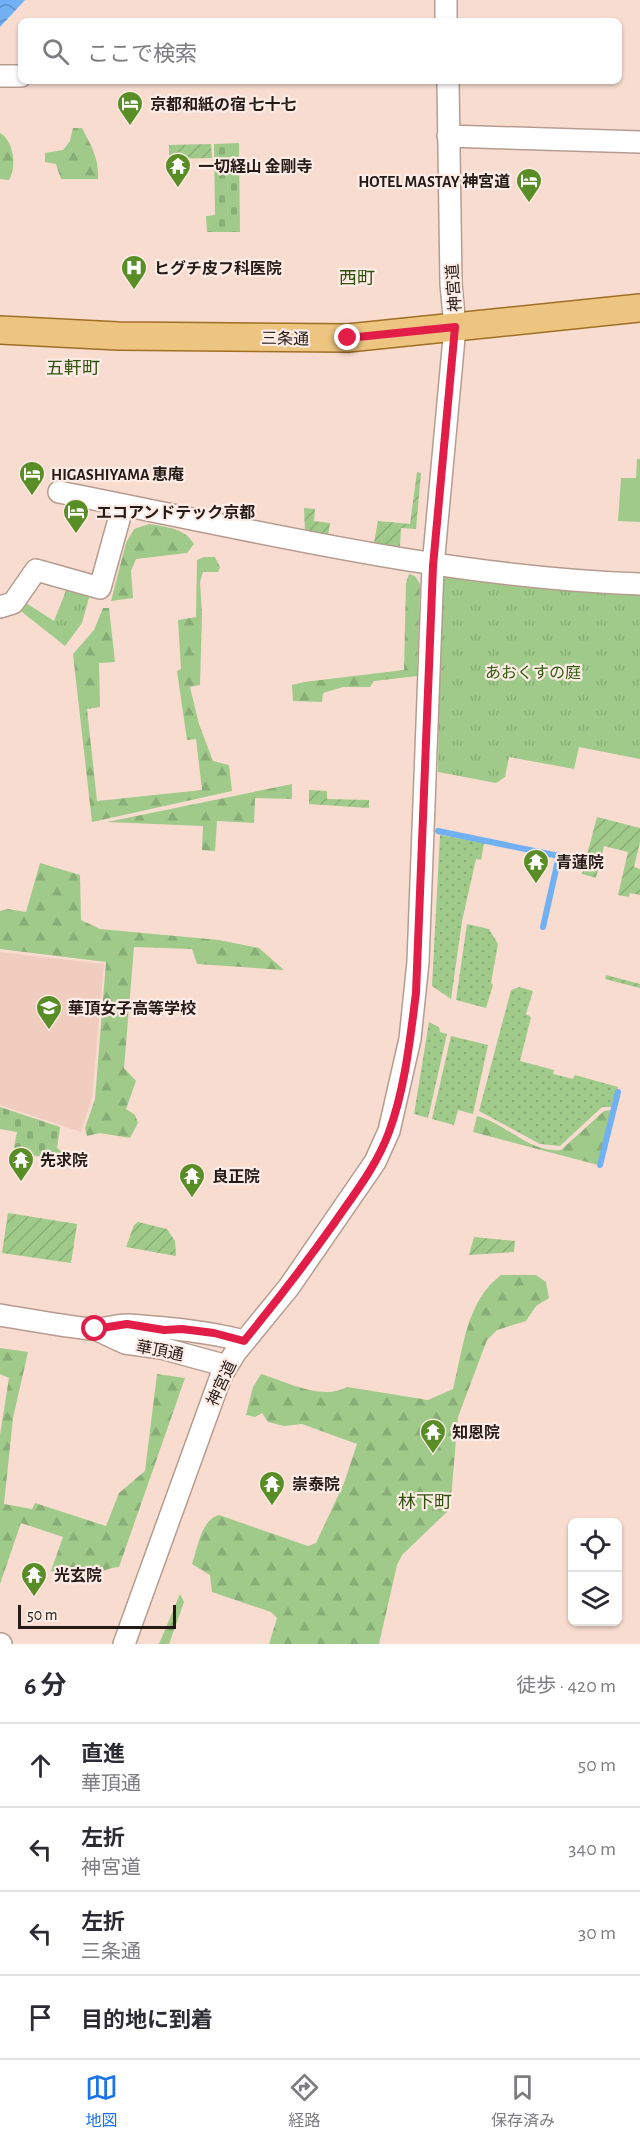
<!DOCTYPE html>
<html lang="ja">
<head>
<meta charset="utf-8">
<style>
	body { margin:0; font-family:"Alegreya Sans","Noto Sans JP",sans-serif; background:#f7f7f7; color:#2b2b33 }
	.controls { position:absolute; right:18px; bottom:18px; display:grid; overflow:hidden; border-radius:9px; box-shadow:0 2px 4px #0004 }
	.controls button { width:54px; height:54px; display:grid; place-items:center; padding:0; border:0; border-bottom:2px solid #e1e1e2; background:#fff; color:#2b2b33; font:30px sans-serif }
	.scale { position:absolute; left:18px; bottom:15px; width:158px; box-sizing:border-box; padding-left:6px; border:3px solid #241a16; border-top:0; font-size:16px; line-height:21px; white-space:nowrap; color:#241a16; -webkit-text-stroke:4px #fdece5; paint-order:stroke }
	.stop { position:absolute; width:18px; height:18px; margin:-14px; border:4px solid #e11d48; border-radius:50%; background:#fff }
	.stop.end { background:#e11d48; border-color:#fff; box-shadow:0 2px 6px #0008 }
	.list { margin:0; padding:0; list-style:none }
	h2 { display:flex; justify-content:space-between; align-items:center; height:78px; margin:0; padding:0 24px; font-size:26px }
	h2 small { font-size:20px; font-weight:400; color:#7c7c81 }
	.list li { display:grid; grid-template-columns:39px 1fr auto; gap:18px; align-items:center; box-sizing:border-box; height:84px; padding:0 24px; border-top:2px solid #e1e1e2 }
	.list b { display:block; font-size:22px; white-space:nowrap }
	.list p { margin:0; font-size:20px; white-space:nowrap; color:#7c7c81 }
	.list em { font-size:20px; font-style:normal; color:#7c7c81 }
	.icon { flex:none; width:33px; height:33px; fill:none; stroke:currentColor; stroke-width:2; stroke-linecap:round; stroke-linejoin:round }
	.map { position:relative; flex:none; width:640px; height:1644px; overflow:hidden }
	.search { position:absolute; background:#fff; box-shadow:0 2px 4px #0004; left:18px; right:18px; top:18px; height:66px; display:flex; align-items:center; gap:15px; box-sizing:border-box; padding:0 21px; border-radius:9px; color:#7c7c81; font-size:22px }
	.sheet { height:414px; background:#fff }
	nav { display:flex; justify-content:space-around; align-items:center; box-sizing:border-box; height:84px; border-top:2px solid #e1e1e2; background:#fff; font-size:16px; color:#7c7c81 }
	nav a { display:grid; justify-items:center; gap:3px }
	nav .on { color:#1a73e8 }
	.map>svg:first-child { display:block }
</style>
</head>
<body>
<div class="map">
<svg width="640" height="1644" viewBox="0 0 640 1644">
	<defs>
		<pattern id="grass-dots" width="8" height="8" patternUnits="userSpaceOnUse" patternTransform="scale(1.5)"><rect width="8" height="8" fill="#9fca8a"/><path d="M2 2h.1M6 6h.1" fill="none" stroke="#89ad76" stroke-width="1.8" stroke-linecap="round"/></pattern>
		<pattern id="forest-firs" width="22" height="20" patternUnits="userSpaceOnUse" patternTransform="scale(1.5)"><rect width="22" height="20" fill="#9fca8a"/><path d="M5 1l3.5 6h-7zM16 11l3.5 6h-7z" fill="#89ad76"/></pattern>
		<pattern id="cemetery-stones" width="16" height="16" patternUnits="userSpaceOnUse" patternTransform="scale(1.5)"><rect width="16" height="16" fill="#9fca8a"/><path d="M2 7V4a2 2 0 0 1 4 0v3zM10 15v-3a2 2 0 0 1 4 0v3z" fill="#89ad76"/></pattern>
		<pattern id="park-tufts" width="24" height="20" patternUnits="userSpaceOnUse" patternTransform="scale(1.5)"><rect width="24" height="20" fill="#9fca8a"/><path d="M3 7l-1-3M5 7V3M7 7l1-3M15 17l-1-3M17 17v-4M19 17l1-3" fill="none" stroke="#89ad76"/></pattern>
		<pattern id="garden-furrows" width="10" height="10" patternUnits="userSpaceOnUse" patternTransform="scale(1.5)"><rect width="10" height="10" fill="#9fca8a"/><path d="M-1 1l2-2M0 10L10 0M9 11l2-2" fill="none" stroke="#89ad76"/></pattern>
		<pattern id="water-waves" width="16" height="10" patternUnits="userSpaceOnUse" patternTransform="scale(1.5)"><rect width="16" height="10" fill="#71b0f3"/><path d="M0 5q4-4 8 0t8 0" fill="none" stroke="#5d8ec4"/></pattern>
	</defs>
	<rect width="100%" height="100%" fill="#f8dcd0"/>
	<path fill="#f0cdbe" d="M0 952 104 964 92 1098 81 1132 0 1105Z"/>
	<path fill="url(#grass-dots)" d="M440 835 484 843 481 860 476 859 462 921 451 999 432 986Z
		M467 924 489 929 498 944 491 983 493 985 486 1008 456 1000Z
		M519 987 533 991 526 1014 531 1017 520 1061 554 1070 553 1074 573 1079 575 1075 618 1087 613 1107H602L560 1146 540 1144 479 1111 511 990Z
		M429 1022 439 1027 440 1032 447 1034 428 1118 414 1114Z
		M451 1036 488 1045 473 1114 458 1110 454 1125 432 1119Z"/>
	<path fill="url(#forest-firs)" d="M73 128H82C91 146 99 157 98 179H61L56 164 45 162V153L63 150 70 141Z
		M0 133C14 141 17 167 9 180L0 179Z
		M149 524C166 527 185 528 194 544L187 553 136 559 131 571 133 598 111 601 126 543 134 529Z
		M204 557H215L220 567 218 572H203L200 582 202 614 200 685 190 687 199 724 213 761 229 765 232 791 92 822 73 654 94 630 103 608H109L115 662 99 663 100 707 87 709 97 801 202 790 196 739 187 740 177 671 181 669 178 620 196 617 197 560Z
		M409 574 415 576 420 584 417 676 374 681 370 687H343L323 693 322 702 293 701 292 685 304 682 404 670 406 583Z
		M292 784V799L255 798 254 823 217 821 215 851 202 850 203 826 107 822Z
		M40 863 80 875 81 920 100 929 219 940 259 948 284 970 197 964 192 949 134 947 124 1068 136 1081 126 1109 135 1115 138 1123 130 1138 100 1133 87 1136 85 1128 95 1099 106 962 0 949V911L8 909 26 912Z
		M612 1110 598 1165 473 1132 477 1116C507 1124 529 1153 561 1150L604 1111Z
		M501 1275H536L546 1282 549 1298 536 1306 526 1321 497 1330 487 1340 458 1417 450 1509 402 1555 397 1565 379 1644H269L277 1618 271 1612 212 1592 210 1575 192 1564C198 1547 201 1520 219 1515L308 1546 316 1543 344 1483 357 1444 302 1424 284 1426 268 1422 262 1413 255 1417 246 1415 253 1387 261 1374C287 1382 322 1401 347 1387L428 1400 453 1389C463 1350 466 1301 501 1275Z
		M0 1348 28 1352 13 1418 4 1504 32 1509 35 1503 106 1526 119 1493 145 1471 157 1374 185 1378 119 1567C85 1570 90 1597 51 1571L63 1537 21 1523 0 1584V1435L9 1378 0 1374Z
		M180 1594 184 1602 169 1644H159Z"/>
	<path fill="url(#cemetery-stones)" d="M239 143 240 232H207L206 216 215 215 214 144Z
		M0 1107 60 1127 57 1148 62 1152 61 1160 13 1152 17 1132 0 1129Z"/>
	<path fill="url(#park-tufts)" d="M441 574 640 591V759L579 747 574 769 509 757 505 777 496 783 438 772Z
		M67 588 90 594 82 623 65 646 17 608 23 601 54 621Z"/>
	<path fill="url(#garden-furrows)" d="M211 144 212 158 169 159V145Z
		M417 472 421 473 416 529 401 528 400 547 374 543 378 521 410 524Z
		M304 508 315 509 314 521 330 523 328 536 305 532Z
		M309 790 327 791V799L369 800V808L309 804Z
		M597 817 640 828V842L634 867 640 869V895L630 893 629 897 618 895 628 852 604 846 596 878 582 874Z
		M606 975 640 984V988L605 979Z
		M8 1213 77 1224 71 1263 2 1253Z
		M138 1222 167 1229 175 1241 176 1256 126 1247 134 1225Z
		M474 1237 515 1241 514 1252 469 1255Z"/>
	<path fill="#9fca8a" d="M637 459H640V522L618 521 621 478H636Z"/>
	<path fill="url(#water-waves)" d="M0 0H25L0 27Z"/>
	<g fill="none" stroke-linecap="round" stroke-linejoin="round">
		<path stroke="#71b0f3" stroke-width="6" d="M438 831 559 856 543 927
			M600 1165 618 1092"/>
		<defs>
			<path id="minor" d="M446 0V21
				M0 76H21
				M448 136 640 142
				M59 492C252 530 443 577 640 584
				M0 607 13 603 36 570 100 588 123 505
				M0 1315C31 1320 62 1326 92 1329 105 1330 117 1324 129 1325 168 1328 206 1331 244 1341
				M95 1329 125 1343 161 1348 227 1366
				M0 1644H1
				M124 1644 221 1376 235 1353 289 1287 375 1162 389 1131 410 1039 418 962 433 566 455 327 451 284 448 81"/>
			<path id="major" d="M0 330 118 336 348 338 640 308"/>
		</defs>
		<use href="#minor" stroke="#b69c90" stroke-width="24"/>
		<use href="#major" stroke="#9f6f24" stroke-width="30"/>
		<use href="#minor" stroke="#fff" stroke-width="21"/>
		<use href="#major" stroke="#edc480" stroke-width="27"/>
	</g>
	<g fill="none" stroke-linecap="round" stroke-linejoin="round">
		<path stroke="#e11d48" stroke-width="8" d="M95 1329 127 1324 164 1330 182 1329 214 1333 244 1341C276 1302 306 1263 335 1222 355 1193 377 1165 389 1132 405 1089 410 1039 416 993L433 566 455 327 348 338"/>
	</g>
	<defs>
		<symbol id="hotel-pin" viewBox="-11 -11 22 30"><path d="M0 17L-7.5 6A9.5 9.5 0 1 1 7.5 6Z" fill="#598d26" stroke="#fdece5"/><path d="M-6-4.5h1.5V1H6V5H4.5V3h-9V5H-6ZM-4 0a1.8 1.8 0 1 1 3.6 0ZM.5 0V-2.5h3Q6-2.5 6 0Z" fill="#fff"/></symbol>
		<symbol id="temple-pin" viewBox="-11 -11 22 30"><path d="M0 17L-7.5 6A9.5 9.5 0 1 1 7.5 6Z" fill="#598d26" stroke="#fdece5"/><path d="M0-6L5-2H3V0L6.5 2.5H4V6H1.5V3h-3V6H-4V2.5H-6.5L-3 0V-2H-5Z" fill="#fff"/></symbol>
		<symbol id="hospital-pin" viewBox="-11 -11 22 30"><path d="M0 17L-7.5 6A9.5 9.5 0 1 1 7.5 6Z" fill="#598d26" stroke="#fdece5"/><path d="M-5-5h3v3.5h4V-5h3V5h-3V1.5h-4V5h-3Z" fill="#fff"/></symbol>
		<symbol id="school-pin" viewBox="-11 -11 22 30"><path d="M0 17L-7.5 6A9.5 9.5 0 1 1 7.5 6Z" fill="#598d26" stroke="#fdece5"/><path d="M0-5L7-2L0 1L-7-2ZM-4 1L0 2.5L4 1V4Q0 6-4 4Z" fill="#fff"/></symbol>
	</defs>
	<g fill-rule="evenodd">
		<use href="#hotel-pin" x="115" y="89" width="30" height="40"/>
		<use href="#temple-pin" x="163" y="151" width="30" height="40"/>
		<use href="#hotel-pin" x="514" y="166" width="30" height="40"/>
		<use href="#hospital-pin" x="119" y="253" width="30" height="40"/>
		<use href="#hotel-pin" x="17" y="459" width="30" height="40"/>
		<use href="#hotel-pin" x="61" y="497" width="30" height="40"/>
		<use href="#temple-pin" x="521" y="847" width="30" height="40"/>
		<use href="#school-pin" x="34" y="993" width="30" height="40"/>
		<use href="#temple-pin" x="6" y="1145" width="30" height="40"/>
		<use href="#temple-pin" x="177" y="1161" width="30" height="40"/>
		<use href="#temple-pin" x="418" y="1417" width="30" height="40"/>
		<use href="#temple-pin" x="257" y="1469" width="30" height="40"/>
		<use href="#temple-pin" x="19" y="1560" width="30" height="40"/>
	</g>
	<g text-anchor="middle" stroke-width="4.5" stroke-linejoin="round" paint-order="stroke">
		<g font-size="16" font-weight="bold" fill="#241a16" stroke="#fdece5" text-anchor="start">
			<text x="150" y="110">京都和紙の宿 七十七</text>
			<text x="198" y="172">一切経山 金剛寺</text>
			<text x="510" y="187" text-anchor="end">HOTEL MASTAY 神宮道</text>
			<text x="154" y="274">ヒグチ皮フ科医院</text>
			<text x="51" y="480">HIGASHIYAMA 恵庵</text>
			<text x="96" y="518">エコアンドテック京都</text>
			<text x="556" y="868">青蓮院</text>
			<text x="68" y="1014">華頂女子高等学校</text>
			<text x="40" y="1166">先求院</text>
			<text x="212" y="1182">良正院</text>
			<text x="452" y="1438">知恩院</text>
			<text x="292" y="1490">崇泰院</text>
			<text x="54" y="1581">光玄院</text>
		</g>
		<g font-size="16" fill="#241a16" stroke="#fdece5">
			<text transform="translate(453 288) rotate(-94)" y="6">神宮道</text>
			<text transform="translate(285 338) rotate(1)" y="6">三条通</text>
			<text transform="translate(160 1350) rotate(11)" y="6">華頂通</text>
			<text transform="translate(221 1383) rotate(-65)" y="6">神宮道</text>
		</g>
		<g font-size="16" fill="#2f5d0d" stroke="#fdece5">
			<text x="533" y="678">あおくすの庭</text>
		</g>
		<g font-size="18" fill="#31510f" stroke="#fdece5">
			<text x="357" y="284">西町</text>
			<text x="73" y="374">五軒町</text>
			<text x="425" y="1508">林下町</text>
		</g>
	</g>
</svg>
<div class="controls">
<button><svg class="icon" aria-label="locate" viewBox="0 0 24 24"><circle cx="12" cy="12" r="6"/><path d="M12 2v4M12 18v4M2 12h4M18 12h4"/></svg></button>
<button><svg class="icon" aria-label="layers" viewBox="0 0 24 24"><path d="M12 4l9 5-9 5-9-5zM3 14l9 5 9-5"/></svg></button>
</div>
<div class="scale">50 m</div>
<div class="stop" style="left:95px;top:1329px"></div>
<div class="stop end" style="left:348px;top:338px"></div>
<div class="search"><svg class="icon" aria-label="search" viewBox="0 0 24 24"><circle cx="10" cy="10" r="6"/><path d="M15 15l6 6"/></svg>ここで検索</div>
</div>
<section class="sheet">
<h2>6 分<small>徒歩 · 420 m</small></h2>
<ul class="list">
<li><svg class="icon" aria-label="ahead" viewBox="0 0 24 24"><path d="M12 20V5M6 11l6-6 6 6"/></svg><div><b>直進</b><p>華頂通</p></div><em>50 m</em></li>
<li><svg class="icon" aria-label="left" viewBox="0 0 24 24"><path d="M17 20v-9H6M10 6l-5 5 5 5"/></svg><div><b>左折</b><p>神宮道</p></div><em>340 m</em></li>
<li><svg class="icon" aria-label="left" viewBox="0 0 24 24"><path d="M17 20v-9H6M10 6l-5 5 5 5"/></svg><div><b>左折</b><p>三条通</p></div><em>30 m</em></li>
<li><svg class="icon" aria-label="arrive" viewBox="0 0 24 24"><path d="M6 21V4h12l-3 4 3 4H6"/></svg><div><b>目的地に到着</b></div></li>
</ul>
</section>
<nav>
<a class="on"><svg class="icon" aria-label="map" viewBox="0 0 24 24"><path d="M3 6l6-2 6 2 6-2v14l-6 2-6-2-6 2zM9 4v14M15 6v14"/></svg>地図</a>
<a><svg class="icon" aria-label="directions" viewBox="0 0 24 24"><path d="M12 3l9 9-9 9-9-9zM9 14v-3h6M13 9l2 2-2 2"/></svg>経路</a>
<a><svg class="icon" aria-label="saved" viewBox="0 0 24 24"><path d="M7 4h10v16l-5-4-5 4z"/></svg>保存済み</a>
</nav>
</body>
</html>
